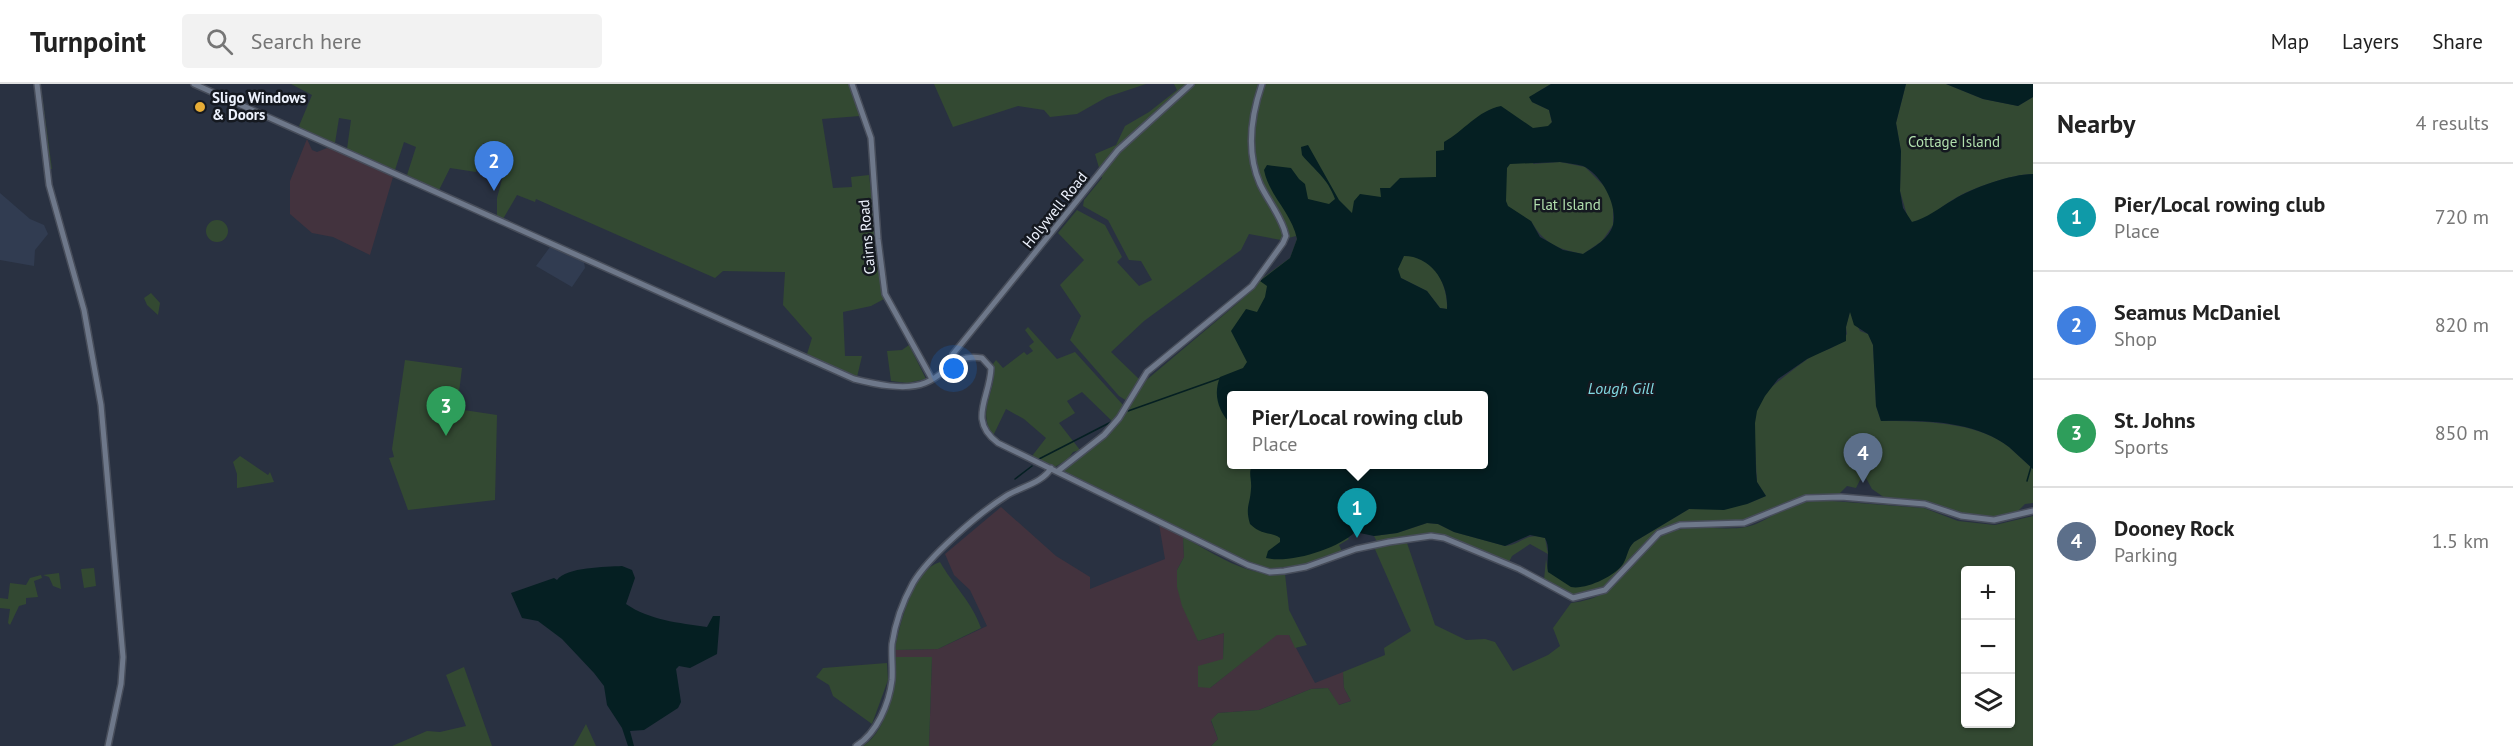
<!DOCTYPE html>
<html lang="en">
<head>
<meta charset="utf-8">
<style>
	body { margin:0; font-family:"PT Sans",sans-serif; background:#f2f2f2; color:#222 }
	.controls { position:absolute; right:18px; bottom:18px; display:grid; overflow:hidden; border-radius:6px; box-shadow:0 2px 4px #0004 }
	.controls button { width:54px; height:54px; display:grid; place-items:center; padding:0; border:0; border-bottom:2px solid #e0e0e0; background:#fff; color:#222; font:30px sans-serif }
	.you { position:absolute; left:954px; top:285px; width:21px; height:21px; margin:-15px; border:4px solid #fff; border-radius:50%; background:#1a73e8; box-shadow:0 0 0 9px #1a73e833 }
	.badge { display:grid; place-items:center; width:39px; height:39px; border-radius:50%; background:#7a602b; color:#fff; font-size:20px; font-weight:700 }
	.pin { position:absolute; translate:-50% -50px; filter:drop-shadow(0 2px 3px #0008) }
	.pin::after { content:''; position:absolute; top:32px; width:21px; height:18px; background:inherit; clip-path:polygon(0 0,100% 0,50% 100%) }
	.popup { position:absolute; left:1227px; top:307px; width:261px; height:78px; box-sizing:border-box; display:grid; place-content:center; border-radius:6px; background:#fff; filter:drop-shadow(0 2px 4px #0005); font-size:20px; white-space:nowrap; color:#767676 }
	.popup b { font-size:22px; color:#222 }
	.popup::after { content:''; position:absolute; left:50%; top:100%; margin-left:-12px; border:12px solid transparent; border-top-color:#fff }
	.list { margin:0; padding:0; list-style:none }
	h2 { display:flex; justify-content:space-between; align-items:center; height:78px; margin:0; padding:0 24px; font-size:26px }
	h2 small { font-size:20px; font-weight:400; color:#767676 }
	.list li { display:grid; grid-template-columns:39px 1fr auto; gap:18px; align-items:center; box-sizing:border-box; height:108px; padding:0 24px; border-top:2px solid #e0e0e0 }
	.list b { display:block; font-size:22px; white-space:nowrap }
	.list p { margin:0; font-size:20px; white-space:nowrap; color:#767676 }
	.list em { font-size:20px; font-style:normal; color:#767676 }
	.icon { flex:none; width:33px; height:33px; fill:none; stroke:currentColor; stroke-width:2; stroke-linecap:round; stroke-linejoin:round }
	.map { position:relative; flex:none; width:2033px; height:662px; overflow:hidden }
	header { display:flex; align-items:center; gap:36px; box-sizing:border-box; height:84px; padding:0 30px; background:#fff; border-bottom:2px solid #e0e0e0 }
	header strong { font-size:28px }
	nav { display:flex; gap:33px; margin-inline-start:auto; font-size:21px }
	.search { width:420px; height:54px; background:#f2f2f2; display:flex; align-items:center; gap:15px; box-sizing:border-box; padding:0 21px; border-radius:6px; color:#767676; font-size:22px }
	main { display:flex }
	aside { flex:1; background:#fff }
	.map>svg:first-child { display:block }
</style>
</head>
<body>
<header>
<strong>Turnpoint</strong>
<div class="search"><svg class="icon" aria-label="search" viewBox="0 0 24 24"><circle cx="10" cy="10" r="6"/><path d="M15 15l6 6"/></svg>Search here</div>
<nav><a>Map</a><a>Layers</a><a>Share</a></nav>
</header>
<main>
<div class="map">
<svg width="2033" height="662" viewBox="0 0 2033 662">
	<rect width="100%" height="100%" fill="#293141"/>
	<path fill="#313c51" d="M0 109 30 135 44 141 48 150 35 166 34 182 0 176Z
		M550 163 584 178 585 184 572 203 536 182Z"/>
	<path fill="#43333e" d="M307 55 312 66 317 68 327 64 336 66 393 93 370 171 333 153 312 149 290 130V97Z
		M1001 423 1056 472 1090 493V505L1165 475 1159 440 1183 453 1184 473 1177 486 1198 557 1224 549 1223 575 1210 604 1277 550 1289 551 1315 599 1343 588 1344 604 1351 617 1338 621 1328 604 1311 605 1259 626 1218 629 1211 637 1218 655 1211 662H929L932 573H895V566L938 565 987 542 970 506 954 491 945 470Z"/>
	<path fill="#334932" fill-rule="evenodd" d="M291 0H849L860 32 822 35 833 104 852 103 851 93 869 91 884 215 871 222 843 228 845 272H862L857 293 807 270 812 254 783 221 785 188 723 187 715 194 536 115 535 118 517 111 503 135 497 132V114L510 65 483 59 476 88 450 84 439 106 407 91 416 63 404 58 395 86 347 65 351 36 339 34 335 59 302 45 299 42 312 11Z
		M934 0H1146L1107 13 1077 30 1050 33 1044 26 1018 22 953 43Z
		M1174 0H1551L1536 9 1532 18 1549 26 1552 39 1533 80 1560 78 1585 83 1608 106 1613 122V141L1602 157 1583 170C1558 165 1544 160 1531 137L1418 174C1438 178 1448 207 1447 225L1440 224 1427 207 1401 194 1231 312V380L1305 381 1333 434 1349 455 1339 461 1342 467 1307 480 1271 485 1249 478 1064 387 1079 372 1117 342 1144 298 1239 218 1264 193 1290 174 1297 155 1296 152 1281 156 1249 150 1241 166 1144 237 1111 268 1139 295 1127 317 1119 312 1070 256 1081 232 1060 201 1084 176 1058 149 1077 126 1105 141 1122 173 1117 178 1139 202 1152 196 1141 177 1129 176 1108 136 1083 122 1084 116 1102 94 1095 70 1116 61 1125 42 1149 28 1177 6Z
		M1906 0H1946L1983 15 2018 22 2033 13V90C2013 90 1971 104 1954 115 1940 123 1926 139 1909 138L1900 107 1901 67 1896 39Z
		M41 3 52 85H49Z
		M206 147a11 11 0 1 1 22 0a11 11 0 1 1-22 0Z
		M151 209 160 219 158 231 147 221 144 214Z
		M1850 227 1860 247 1868 250 1873 261 1876 322 1881 337C1919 337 1977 337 2009 363 2017 370 2025 378 2033 385V419L2025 420 2015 430 1993 433 1961 430 1923 417 1885 414 1872 405 1866 394 1860 396 1856 404 1847 402 1838 411H1806L1744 437 1679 439 1658 447 1604 504 1572 512 1544 496 1546 475 1548 488 1589 501C1601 494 1619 489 1625 475 1628 469 1628 464 1634 458L1689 425 1747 420 1766 412 1757 398 1755 361 1740 331C1761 312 1781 294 1805 277 1821 264 1834 269 1847 250L1846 243Z
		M1028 243 1057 275 1075 268 1124 322 1113 338 1082 308 1067 317 1075 329 1059 339 1080 366 1073 368 1068 375 1055 383 1032 372 1046 354 1024 335 1006 325 993 352C975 323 999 307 993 280L996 276 1003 284 1024 268 1027 271 1033 267 1029 262 1034 258 1025 246Z
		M909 261 926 295 907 299 891 297 887 267 902 266Z
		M405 276 462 284 457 325 497 331 495 416 408 426 389 374 394 373 392 365Z
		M240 372 268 391 270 388 274 398 237 404V390L233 378Z
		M1819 416 1924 424 1958 437 1995 441 2033 432V662H1211L1218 655 1211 636 1218 629 1259 626 1311 605 1328 604 1339 621 1351 617 1344 604 1343 588 1385 571 1384 564 1411 547 1374 463 1407 459 1435 541 1466 556 1485 555 1495 558 1513 587 1548 571 1560 562 1553 544 1571 519C1628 512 1620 479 1660 453 1685 437 1718 448 1746 443 1764 439 1775 428 1792 421 1800 418 1810 418 1819 416ZM1966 486H2010V640H1966Z
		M1427 439 1438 440 1454 448 1505 462C1523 460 1525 448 1545 454L1548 470 1530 460 1512 472 1509 478 1445 452 1430 449 1377 458 1374 452 1397 449Z
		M1183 453C1215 470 1246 493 1285 490L1289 526 1307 561 1295 564 1289 551H1277L1210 604 1198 603V582L1223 575 1224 549 1198 557 1182 522 1177 503V486L1184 473Z
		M940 478C953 501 972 518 981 544L938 565 895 566C899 542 913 485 940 478Z
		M94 484 96 502 84 504 81 485Z
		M59 489 61 505 53 502 49 493 43 491Z
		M41 491 42 494 34 497 38 513 26 514V520L19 522 10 541 8 539 10 525 0 524V514L8 515 10 499 26 501 30 494Z
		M895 573H932L929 662H863C889 645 894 602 895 573Z
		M887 579 888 596 872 640 833 612 829 601 816 593 823 584Z
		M464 583 492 662H392L427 647 440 648 466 642 446 591Z
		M586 640 596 662H573L575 660Z"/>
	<path fill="#051f22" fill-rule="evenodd" d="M1551 0H1906L1896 39 1901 67 1900 107 1903 124 1912 138C1927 134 1939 124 1953 116 1971 104 2012 90 2033 90V385C2025 378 2017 370 2009 363 1975 336 1921 336 1881 337L1876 322 1873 261 1868 250 1854 241 1850 228 1846 243V257L1807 275 1778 295 1765 312 1757 327 1755 339 1756 388 1757 398 1766 412 1747 420 1724 426 1689 425 1634 458C1627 465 1628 472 1623 480 1615 492 1586 506 1571 503L1548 488C1546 476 1551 465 1545 454L1530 451 1505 462 1454 448 1438 440 1427 439 1397 449 1374 452 1355 448C1338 465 1289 480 1266 474L1268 467 1280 458V454C1270 447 1262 452 1250 440 1245 423 1250 421 1251 405 1252 395 1248 390 1252 381L1483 380V312H1231V341C1218 326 1213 311 1220 293L1243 284 1247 278 1231 247 1246 225 1257 228 1265 213 1267 202 1260 197 1290 174 1297 155C1292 129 1269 112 1264 86L1267 81 1291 84 1299 95 1305 100 1308 115 1329 120 1335 115C1327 93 1315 87 1302 71L1301 63 1308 61 1339 116 1352 129 1354 117 1360 110 1381 113 1380 104H1390L1400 94 1436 93V67L1444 66V58C1464 47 1477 27 1501 22L1533 44 1548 42 1552 38 1549 26 1532 18 1529 13ZM1560 78C1567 79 1576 80 1583 82 1601 90 1618 121 1613 141 1609 155 1594 163 1583 170L1563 166 1540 153 1531 137 1508 122 1506 117 1507 84 1510 80ZM1404 172C1431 172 1449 199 1447 225L1440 224 1427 207 1401 194 1398 185Z
		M1946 0H2033V13L2018 22 1983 15Z
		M622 482 632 486 635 494 626 520C649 536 679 539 707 543L713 532H720L717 570 690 584 679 582 676 585 681 618 678 624 644 646 630 647 634 662H628L622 644 607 621 604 602 594 589 562 555 538 537 522 534 511 509 554 494 557 496C566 483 606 483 622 482Z"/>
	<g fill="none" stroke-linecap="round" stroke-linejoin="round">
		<path stroke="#051f22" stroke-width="1.5" d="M1128 327 1221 294
			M1039 375 1113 337
			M1015 395 1032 382
			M2027 397 2031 383"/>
		<defs>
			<path id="secondary" d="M37 0 49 101 84 226 101 321 123 573 121 600 108 662
				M194 0 854 295C874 300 905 307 925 299 949 290 951 269 982 274L991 284C990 314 967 336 998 359L1248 481 1270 488 1284 487 1306 483 1356 465 1389 458 1431 452 1444 454 1519 485 1573 514 1605 506 1659 449 1680 441 1744 439 1806 414 1841 413 1925 420 1961 432 1994 436 2033 427
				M852 0 871 54 878 155 885 210 932 295
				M952 278 953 270 1118 66 1191 0
				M1058 387 1104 351 1119 334 1147 288 1252 202 1283 159 1286 152 1284 145C1278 128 1267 115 1260 100 1246 68 1251 32 1262 0
				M856 662C877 649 889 620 892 596 893 584 891 572 892 560 895 540 903 517 913 499 929 472 979 429 1006 412 1020 403 1043 399 1051 384"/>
		</defs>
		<use href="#secondary" stroke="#474d5a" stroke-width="8"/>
		<use href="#secondary" stroke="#6e788a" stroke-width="5"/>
	</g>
	<circle fill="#e6ac36" stroke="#151920" stroke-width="2" cx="200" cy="23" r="6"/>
	<g text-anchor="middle" stroke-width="5" stroke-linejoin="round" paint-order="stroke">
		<g font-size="15" font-weight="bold" fill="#edf2fd" stroke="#151920" text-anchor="start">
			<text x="212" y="19">Sligo Windows<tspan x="212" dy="17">&amp; Doors</tspan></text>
		</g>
		<g font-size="15" fill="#b1dfad" stroke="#151920">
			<text x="1954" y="63">Cottage Island</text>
			<text x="1567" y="126">Flat Island</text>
		</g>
		<g font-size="15" fill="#edf2fd" stroke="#151920">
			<text transform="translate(1055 126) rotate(-51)" y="5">Holywell Road</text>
			<text transform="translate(867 153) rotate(-95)" y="5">Cairns Road</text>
		</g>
		<g font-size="16" font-style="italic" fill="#82d8e2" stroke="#151920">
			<text x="1621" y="310">Lough Gill</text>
		</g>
	</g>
</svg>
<div class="controls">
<button>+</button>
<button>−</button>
<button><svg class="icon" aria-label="layers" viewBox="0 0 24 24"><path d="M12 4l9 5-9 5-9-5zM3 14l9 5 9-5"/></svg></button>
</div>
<div class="you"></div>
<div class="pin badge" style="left:1357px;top:454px;background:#0f9aa8">1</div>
<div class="popup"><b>Pier/Local rowing club</b>Place</div>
<div class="pin badge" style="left:494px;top:107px;background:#3f7fe0">2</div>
<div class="pin badge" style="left:446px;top:352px;background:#2e9e5b">3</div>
<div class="pin badge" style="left:1863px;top:399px;background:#5c6f8a">4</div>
</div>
<aside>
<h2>Nearby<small>4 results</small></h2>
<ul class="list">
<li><span class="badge" style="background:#0f9aa8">1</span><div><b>Pier/Local rowing club</b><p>Place</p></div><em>720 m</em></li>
<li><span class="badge" style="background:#3f7fe0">2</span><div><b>Seamus McDaniel</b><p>Shop</p></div><em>820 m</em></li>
<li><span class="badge" style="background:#2e9e5b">3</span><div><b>St. Johns</b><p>Sports</p></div><em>850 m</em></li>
<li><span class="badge" style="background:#5c6f8a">4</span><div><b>Dooney Rock</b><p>Parking</p></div><em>1.5 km</em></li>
</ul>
</aside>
</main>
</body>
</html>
